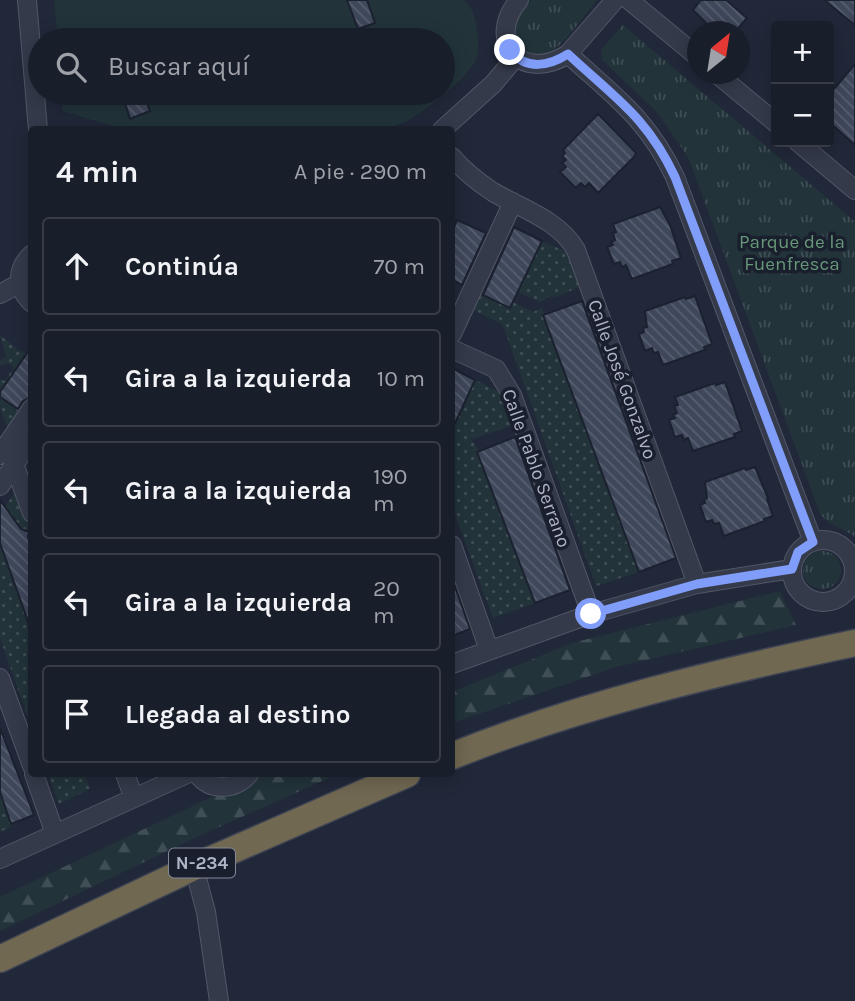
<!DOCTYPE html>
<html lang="es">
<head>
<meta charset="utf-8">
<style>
	body { margin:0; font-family:Karla,sans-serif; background:#222733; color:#f1f3f6 }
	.controls { position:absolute; right:21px; top:21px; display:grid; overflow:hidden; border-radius:7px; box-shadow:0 4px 18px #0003 }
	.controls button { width:63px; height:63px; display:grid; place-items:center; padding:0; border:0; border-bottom:2px solid #373c47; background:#191e2b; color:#f1f3f6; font:35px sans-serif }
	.compass { position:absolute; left:687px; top:21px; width:63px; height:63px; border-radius:50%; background:#191e2b; box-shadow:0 4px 18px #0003; rotate:30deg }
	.stop { position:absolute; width:21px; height:21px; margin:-16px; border:5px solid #809dfa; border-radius:50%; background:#fff }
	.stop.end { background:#809dfa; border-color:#fff; box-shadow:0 2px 7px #0008 }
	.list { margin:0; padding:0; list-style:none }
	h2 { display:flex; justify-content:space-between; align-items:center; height:91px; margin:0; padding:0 28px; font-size:30px }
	h2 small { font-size:23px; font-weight:400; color:#9fa2a9 }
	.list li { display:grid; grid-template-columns:46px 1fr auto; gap:21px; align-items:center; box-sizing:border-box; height:98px; margin:0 14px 14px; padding:0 14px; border:2px solid #373c47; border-radius:7px }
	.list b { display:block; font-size:26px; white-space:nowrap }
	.list em { font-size:23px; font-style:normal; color:#9fa2a9 }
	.icon { flex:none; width:38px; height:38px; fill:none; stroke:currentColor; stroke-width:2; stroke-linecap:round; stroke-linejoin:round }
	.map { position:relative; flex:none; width:855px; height:1001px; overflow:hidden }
	.search { position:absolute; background:#191e2b; box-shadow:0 4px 18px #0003; left:28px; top:28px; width:427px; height:77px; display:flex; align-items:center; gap:18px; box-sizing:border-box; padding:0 24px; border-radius:38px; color:#9fa2a9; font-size:26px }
	.panel { position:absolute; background:#191e2b; box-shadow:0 4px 18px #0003; left:28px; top:126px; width:427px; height:651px; border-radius:7px }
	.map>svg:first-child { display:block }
</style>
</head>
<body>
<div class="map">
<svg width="855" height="1001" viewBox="0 0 855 1001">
	<defs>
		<pattern id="grass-tufts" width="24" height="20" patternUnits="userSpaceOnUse" patternTransform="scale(1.75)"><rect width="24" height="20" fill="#22343a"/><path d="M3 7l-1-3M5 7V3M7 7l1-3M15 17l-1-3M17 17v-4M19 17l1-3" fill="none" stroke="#404f55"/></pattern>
		<pattern id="forest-firs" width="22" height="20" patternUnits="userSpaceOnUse" patternTransform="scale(1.75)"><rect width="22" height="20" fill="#22343a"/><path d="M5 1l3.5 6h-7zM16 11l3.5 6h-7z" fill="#404f55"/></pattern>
		<pattern id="garden-dots" width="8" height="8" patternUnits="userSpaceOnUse" patternTransform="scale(1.75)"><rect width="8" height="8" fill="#22343a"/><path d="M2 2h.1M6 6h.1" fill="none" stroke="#404f55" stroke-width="1.8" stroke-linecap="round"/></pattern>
		<pattern id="building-back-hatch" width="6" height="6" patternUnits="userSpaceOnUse" patternTransform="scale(1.75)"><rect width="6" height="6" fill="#3f475b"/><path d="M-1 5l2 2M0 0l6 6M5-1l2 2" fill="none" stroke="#585f71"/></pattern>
	</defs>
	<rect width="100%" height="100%" fill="#212839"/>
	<path fill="url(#grass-tufts)" d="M531 0H597C586 13 563 47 548 53 525 62 509 38 517 17 520 11 527 5 531 0Z
		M623 25 855 222V537C844 528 827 525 820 513L688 157 657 112 602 60 601 50Z
		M803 570a19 19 0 1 1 38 0a19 19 0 1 1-38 0Z"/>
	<path fill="url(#forest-firs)" d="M780 591 796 625 616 667 452 723V692L572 643Z
		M261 774H338L190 840 0 931V897Z"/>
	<path fill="url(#garden-dots)" d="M542 241 567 252 580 287 555 297 550 296 540 302 518 292Z
		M479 293 510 308 513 302 533 312 542 308 639 572 596 586 504 328 502 324 471 309Z
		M0 335 18 350 32 355 31 364 23 358 0 392V379L5 381 14 367 8 363 0 366V360L6 357Z
		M475 380 502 393 514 425 471 439 477 448 502 520 535 603 493 618 452 506V431Z
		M0 397 20 411 8 429 0 408Z
		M16 490 31 533V546L28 532H21L13 518 9 516 10 510 5 507Z
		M0 544 31 629V726L0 638Z
		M48 774H84L90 789 59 804Z
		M0 792 12 824 10 827 0 832Z"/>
	<path fill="#22343a" d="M54 0H464C473 8 475 17 477 29 478 37 479 48 477 56 473 75 423 113 405 122 399 125 392 127 385 129H122L63 111 62 93H443V40H58Z"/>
	<path fill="url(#building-back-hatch)" stroke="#1c2130" stroke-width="2" d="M347 0H367L375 23 358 29Z
		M701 0H726L747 18 735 32H715L693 10Z
		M824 0H855V25Z
		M855 64V145L829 122V95Z
		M122 93H143L150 111 130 119Z
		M598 114 636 153 634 157 598 193 589 183 585 187 581 183 576 188 560 172 566 167 562 163 566 160 562 156 565 153 563 150Z
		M660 207 670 225 681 258 672 261 673 264 632 279 626 265 622 267 620 262 614 264 607 247 613 245 611 242 615 240 613 233 616 232 613 224Z
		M457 220 486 233 462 285 452 280V232Z
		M514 227 542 241 510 308 483 295Z
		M695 296 712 344 704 347 705 350 663 365 658 352 654 353 652 348 645 351 639 334 644 332 643 328 647 327 645 311 685 297 686 299Z
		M582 301 676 558 639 572 543 315Z
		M32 346V397L23 401 18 409 0 397V392Z
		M452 368 475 380 452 430Z
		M725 382 742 431 734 434 735 437 693 451 688 438 684 440 682 435 675 437 669 420 675 418 673 415 677 413 674 406 678 405 675 397 715 383 716 385Z
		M515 437 570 590 535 603 477 452Z
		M755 467 768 498 767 499 773 516 764 519 765 521 724 536 719 523 714 524 712 520 706 522 700 505 705 503 704 500 707 498 705 482 745 468 746 470Z
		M0 500 21 529 29 532 28 537 32 547V623L29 624 0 543Z
		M452 578 470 629 452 636Z
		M0 728 34 815 11 824 0 792Z"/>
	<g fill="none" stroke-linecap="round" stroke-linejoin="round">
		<defs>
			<path id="minor" d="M27 0 38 130
				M519 0C485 40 521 84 568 54L615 0
				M629 0 698 57
				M568 54C615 97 647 118 675 177L813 542
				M717 74 776 123
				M442 130 493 84 516 57
				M798 142 855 190
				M452 157C463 170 478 182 493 192 522 209 559 220 576 250L697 584
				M32 254C16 269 16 288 32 303
				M0 294 20 283
				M452 334 513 202
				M452 349 496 369 512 395 591 614
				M0 455 32 408
				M14 464 32 513
				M0 486 32 438
				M792 571a31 31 0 1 1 62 0a31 31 0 1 1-62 0Z
				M452 545 489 650
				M452 664 591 614 697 584 792 569
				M0 678 32 766
				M34 774 55 834
				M125 774 134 798
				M197 774C211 792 235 790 249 774
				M0 859 187 774
				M194 867 206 912 219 1001"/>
			<path id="highway" d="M452 756C582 704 718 672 855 643
				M0 959 194 867 407 774"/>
		</defs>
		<use href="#minor" stroke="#525767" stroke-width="20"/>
		<use href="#highway" stroke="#3f4454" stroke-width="29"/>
		<use href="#minor" stroke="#343a4a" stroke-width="18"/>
		<use href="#highway" stroke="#706851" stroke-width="26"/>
	</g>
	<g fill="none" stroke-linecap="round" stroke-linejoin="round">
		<path stroke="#809dfa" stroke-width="9" d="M510 50C526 71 549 66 568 54 615 98 647 117 675 177L813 542 798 552 792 569 697 584 591 614"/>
	</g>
	<g text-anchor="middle" stroke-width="7" stroke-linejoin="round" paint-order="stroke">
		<rect fill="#1a1f2e" stroke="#828798" stroke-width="2" x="169" y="848.5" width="66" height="29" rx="5"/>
		<g font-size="18" font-weight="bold" fill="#afb4c6">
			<text x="202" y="869">N-234</text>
		</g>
		<g font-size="19" fill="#669778" stroke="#1a1f2e">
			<text x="792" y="248">Parque de la<tspan x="792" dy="22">Fuenfresca</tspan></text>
		</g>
		<g font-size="19" fill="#afb4c6" stroke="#1a1f2e">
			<text transform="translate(623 379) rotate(70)" y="7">Calle José Gonzalvo</text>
			<text transform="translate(537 468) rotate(70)" y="7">Calle Pablo Serrano</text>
		</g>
	</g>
</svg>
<div class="controls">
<button>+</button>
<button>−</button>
</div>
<svg class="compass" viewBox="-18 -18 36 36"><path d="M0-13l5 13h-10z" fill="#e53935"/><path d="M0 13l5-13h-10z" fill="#9fa2a9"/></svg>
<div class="stop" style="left:591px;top:614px"></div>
<div class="stop end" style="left:510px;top:50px"></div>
<div class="search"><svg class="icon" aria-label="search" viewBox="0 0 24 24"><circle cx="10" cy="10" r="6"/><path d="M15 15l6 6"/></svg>Buscar aquí</div>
<section class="panel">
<h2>4 min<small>A pie · 290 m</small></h2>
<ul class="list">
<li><svg class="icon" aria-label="ahead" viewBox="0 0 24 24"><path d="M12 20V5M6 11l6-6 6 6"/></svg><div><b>Continúa</b></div><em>70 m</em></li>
<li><svg class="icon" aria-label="left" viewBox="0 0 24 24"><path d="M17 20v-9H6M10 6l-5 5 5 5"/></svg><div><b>Gira a la izquierda</b></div><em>10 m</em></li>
<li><svg class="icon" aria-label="left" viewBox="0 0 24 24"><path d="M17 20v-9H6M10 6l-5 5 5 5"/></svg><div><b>Gira a la izquierda</b></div><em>190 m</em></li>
<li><svg class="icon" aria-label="left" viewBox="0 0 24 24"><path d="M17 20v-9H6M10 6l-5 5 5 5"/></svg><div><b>Gira a la izquierda</b></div><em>20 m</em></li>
<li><svg class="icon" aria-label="arrive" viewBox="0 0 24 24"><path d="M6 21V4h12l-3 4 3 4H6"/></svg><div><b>Llegada al destino</b></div></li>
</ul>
</section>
</div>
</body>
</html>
